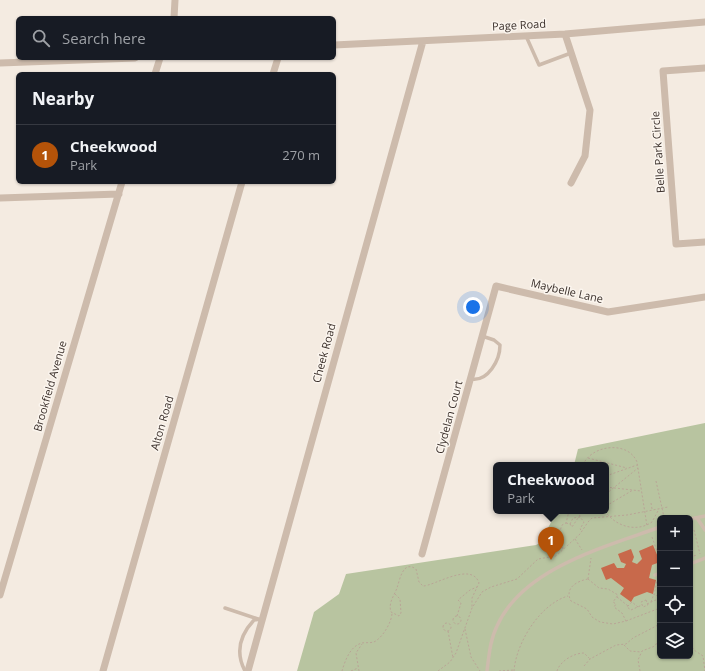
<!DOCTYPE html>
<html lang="en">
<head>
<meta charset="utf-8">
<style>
	body { margin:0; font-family:"Open Sans",sans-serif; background:#242831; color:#f1f3f6 }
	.controls { position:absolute; right:12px; bottom:12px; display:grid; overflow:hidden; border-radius:6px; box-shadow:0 1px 3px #0004 }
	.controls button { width:36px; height:36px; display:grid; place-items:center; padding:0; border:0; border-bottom:1px solid #363941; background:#171b24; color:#f1f3f6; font:20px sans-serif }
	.you { position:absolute; left:473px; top:307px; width:14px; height:14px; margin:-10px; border:3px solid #fff; border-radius:50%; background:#1a73e8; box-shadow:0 0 0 6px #1a73e833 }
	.badge { display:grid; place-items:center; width:26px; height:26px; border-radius:50%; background:#b45309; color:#fff; font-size:13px; font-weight:700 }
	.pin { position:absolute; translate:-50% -33px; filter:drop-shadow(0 1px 2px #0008) }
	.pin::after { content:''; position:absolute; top:21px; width:14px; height:12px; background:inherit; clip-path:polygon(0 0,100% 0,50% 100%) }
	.popup { position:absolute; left:493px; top:462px; width:116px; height:52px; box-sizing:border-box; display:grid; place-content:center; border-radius:6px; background:#171b24; filter:drop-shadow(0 1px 3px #0005); font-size:13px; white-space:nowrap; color:#9ea1a6 }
	.popup b { font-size:15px; color:#f1f3f6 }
	.popup::after { content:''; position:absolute; left:50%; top:100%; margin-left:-8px; border:8px solid transparent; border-top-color:#171b24 }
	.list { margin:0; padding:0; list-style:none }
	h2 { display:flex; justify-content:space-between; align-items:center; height:52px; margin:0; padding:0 16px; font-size:17px }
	h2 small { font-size:13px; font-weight:400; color:#9ea1a6 }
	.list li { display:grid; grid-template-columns:26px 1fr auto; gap:12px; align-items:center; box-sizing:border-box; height:60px; padding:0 16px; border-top:1px solid #363941 }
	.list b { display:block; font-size:15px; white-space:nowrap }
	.list p { margin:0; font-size:13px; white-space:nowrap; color:#9ea1a6 }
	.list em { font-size:13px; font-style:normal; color:#9ea1a6 }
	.icon { flex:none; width:22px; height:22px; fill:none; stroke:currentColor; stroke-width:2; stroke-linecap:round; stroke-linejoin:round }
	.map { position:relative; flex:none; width:705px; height:671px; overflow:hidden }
	.search { position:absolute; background:#171b24; box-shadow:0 1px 3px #0004; left:16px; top:16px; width:320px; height:44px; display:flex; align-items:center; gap:10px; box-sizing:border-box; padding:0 14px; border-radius:6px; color:#9ea1a6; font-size:15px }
	.panel { position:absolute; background:#171b24; box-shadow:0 1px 3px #0004; left:16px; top:72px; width:320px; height:112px; border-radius:6px }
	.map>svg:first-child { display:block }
</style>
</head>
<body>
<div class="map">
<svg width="705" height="671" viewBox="0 0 705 671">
	<rect width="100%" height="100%" fill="#f4ebe1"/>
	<path fill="#b8c4a0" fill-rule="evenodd" d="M705 423V671H297L314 612 339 594 346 574 536 545 540 543 557 511H606V465H574L578 449ZM660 518H690V656H660Z"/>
	<path fill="#c8694b" d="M653 545 660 562 652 565 649 578 656 580 653 594 647 592 634 597 631 602 620 594 624 588 611 578 606 580 601 568 614 563 617 568H624L626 564 621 562 618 554 631 549 634 557 632 562 637 564 642 559 639 551Z"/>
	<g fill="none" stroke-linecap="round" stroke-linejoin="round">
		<path stroke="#b9a596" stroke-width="1" stroke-dasharray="2 2" stroke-linecap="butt" d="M588 458 627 468
			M583 465C591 445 628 440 637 462L647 526
			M606 476 637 465
			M656 481 664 517 667 518
			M606 487 641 491
			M606 494 638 468
			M651 503 652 509
			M606 506 633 490
			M579 511 580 517 584 522 580 529 582 531
			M605 511C615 526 636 533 652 522L659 509
			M566 523 570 524 573 518 580 517
			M570 524 572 527 578 518
			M690 531 694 530 700 554
			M652 537 660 560
			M575 539 582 550
			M563 549 560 531 562 525 566 523 569 511
			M552 557C550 546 548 538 560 533
			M690 557 697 555
			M588 579 599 588 608 589 618 595 613 602 616 604 614 607 622 613 626 621 613 624 600 622 592 617 587 609 571 601C564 588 577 581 588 579Z
			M588 579 591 558
			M395 594 400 599 401 613 399 616 391 612C388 603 394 596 397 588 400 579 403 560 416 569L419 582 423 586C434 586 472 561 479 583L472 598V607
			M617 597 628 606
			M646 600 648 605 643 607 641 602Z
			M651 602 654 594
			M647 604 658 599 659 596 654 595 657 580
			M638 607 632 602 627 607 631 610 642 605
			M457 616 461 603 458 600 470 590 477 587
			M453 620a4 4 0 1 1 8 0a4 4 0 1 1-8 0Z
			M626 621 660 608
			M443 627a4 4 0 1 1 8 0a4 4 0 1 1-8 0Z
			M465 629 471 657 480 671
			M448 631 453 658
			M690 644 694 650 703 656 705 671
			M624 645 630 651 641 652
			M584 666 590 659 616 645 626 644 633 638 660 624
			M342 671C345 661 350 646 362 643 367 642 373 644 377 640 384 635 392 621 392 613
			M351 671 358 668
			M359 671 356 653 362 644
			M438 671 450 662 456 653 472 608 482 592 491 587 517 579 538 559 556 556 580 534 588 522 592 518 627 515 668 507
			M499 671 514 670
			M514 671C516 643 540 604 568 596
			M557 671C560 661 574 653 584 653L590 659
			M640 671 638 660 642 651 655 646 660 637"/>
		<path stroke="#cdbbac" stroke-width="3.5" d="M526 36 539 65 571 53
			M471 379C488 382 500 360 500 345L494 340 482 336
			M697 518 705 530
			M690 519 705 516
			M690 564 705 558
			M655 575 660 573
			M225 608 258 619
			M245 671C235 652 240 635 254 620L262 619
			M487 671C489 656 490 640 497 626 523 568 605 547 660 527"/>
		<path stroke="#cdbbac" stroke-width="7" d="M174 18 175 0
			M565 34 590 110 585 156 571 183
			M334 45 565 34 705 22
			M0 63 135 58
			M705 68 663 71 676 244 705 242
			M155 74 160 58
			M273 74 278 58
			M0 198 119 194
			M422 554 496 286 608 312 705 297
			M0 595 122 182
			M103 671 242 182
			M248 671 423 41"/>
	</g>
	<g text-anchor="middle" stroke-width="3" stroke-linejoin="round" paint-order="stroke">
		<g font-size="11" fill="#3b302b" stroke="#fbf5ee">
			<text transform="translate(519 25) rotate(-3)" y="4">Page Road</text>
			<text transform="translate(658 152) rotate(-94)" y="4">Belle Park Circle</text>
			<text transform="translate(567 291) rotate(13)" y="4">Maybelle Lane</text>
			<text transform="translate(324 353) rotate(-75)" y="4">Cheek Road</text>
			<text transform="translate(50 386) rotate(-74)" y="4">Brookfield Avenue</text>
			<text transform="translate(449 417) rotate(-75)" y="4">Clydelan Court</text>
			<text transform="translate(162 423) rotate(-74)" y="4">Alton Road</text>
		</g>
	</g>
</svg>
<div class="controls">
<button>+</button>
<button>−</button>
<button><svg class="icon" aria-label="locate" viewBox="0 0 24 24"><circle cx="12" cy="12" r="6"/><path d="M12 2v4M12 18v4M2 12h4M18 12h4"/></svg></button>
<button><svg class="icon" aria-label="layers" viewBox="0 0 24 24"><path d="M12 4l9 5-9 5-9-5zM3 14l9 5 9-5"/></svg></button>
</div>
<div class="you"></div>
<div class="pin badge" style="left:551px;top:560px">1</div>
<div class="popup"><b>Cheekwood</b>Park</div>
<div class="search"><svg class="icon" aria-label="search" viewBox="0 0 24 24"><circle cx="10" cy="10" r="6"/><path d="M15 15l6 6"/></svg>Search here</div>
<section class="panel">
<h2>Nearby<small></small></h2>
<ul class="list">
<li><span class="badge">1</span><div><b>Cheekwood</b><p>Park</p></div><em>270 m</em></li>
</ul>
</section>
</div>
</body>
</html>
